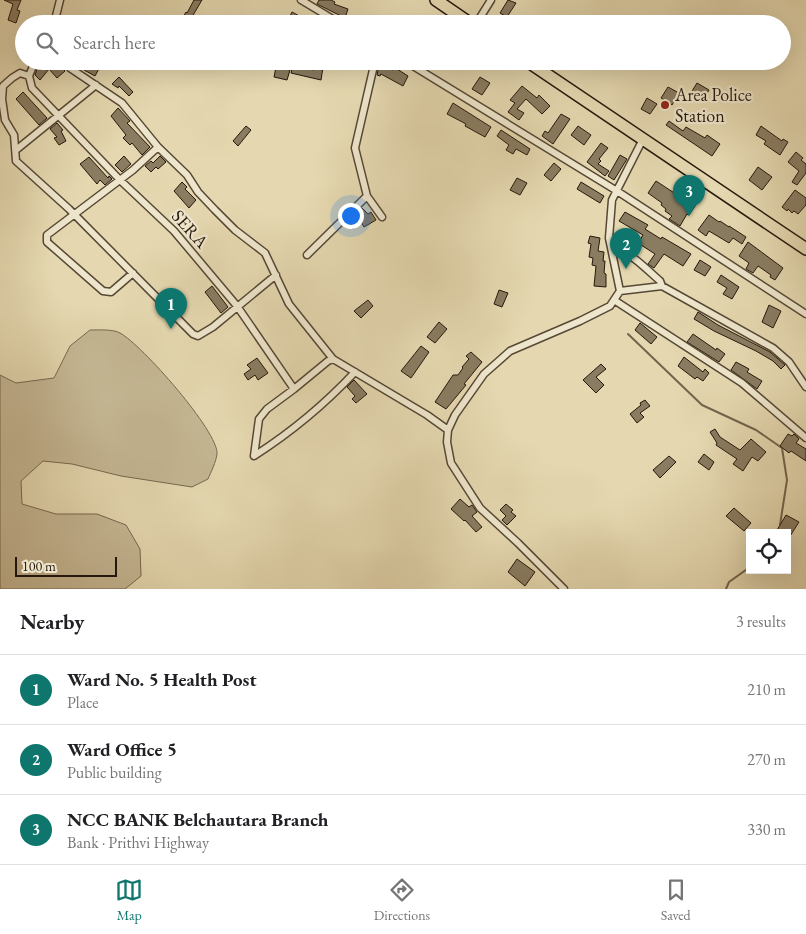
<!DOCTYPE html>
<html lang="en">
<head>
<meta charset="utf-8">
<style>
	body { margin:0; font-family:"EB Garamond",serif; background:#f6f6f6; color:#202124 }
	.controls { position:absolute; right:15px; bottom:15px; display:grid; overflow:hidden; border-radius:0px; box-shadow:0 5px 20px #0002 }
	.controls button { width:45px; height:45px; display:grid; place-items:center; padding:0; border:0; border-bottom:1px solid #e0e0e0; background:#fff; color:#202124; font:25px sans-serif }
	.scale { position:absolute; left:15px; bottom:12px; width:102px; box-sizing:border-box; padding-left:5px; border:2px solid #26180c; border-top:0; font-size:14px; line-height:18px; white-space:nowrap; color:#26180c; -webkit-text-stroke:4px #eee6cc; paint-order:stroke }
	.you { position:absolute; left:350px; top:215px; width:18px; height:18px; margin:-12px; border:4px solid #fff; border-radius:50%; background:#1a73e8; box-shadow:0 0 0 8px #1a73e833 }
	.badge { display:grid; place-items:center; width:32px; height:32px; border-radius:50%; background:#0f766e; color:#fff; font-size:16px; font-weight:700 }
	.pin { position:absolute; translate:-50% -41px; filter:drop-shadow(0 1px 2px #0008) }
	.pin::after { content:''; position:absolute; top:26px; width:18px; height:15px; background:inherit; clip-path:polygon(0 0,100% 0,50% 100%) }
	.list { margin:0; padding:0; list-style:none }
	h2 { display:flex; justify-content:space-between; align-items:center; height:65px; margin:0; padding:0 20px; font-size:21px }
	h2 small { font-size:16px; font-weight:400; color:#757577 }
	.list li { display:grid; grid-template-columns:32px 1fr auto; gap:15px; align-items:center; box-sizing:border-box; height:70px; padding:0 20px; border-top:1px solid #e0e0e0 }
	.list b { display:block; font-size:19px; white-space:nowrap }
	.list p { margin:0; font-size:16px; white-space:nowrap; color:#757577 }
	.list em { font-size:16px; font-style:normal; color:#757577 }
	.icon { flex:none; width:28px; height:28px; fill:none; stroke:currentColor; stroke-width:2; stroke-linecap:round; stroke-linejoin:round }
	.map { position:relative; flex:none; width:806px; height:589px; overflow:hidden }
	.search { position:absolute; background:#fff; box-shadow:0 5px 20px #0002; left:15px; right:15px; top:15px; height:55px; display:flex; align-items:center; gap:12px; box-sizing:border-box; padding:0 18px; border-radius:28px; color:#757577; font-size:19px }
	.sheet { height:275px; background:#fff }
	nav { display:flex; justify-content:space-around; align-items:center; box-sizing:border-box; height:70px; border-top:1px solid #e0e0e0; background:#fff; font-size:14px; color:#757577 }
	nav a { display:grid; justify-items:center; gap:2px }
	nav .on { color:#0f766e }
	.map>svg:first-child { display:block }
</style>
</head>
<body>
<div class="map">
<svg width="806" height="589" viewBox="0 0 806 589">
	<rect width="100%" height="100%" fill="#e5d8b0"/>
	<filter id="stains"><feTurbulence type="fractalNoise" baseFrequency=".004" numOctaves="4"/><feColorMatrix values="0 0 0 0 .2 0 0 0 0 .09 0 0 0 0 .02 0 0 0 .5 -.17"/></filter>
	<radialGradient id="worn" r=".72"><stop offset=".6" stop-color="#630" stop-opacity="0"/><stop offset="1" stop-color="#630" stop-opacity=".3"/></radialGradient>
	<path fill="#c5b794" stroke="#766850" d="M90 330C99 330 113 329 120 333 141 344 219 432 217 454 216 462 211 472 208 479L192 487 121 476 72 464 43 461 21 481 22 504 56 514H97L126 525 140 549 141 576 125 589H0V375L16 383 54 378 70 346Z"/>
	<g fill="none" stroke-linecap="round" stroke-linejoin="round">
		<path stroke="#72644d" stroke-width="2" d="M628 334 702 405 756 430 782 448 787 480 780 525
			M726 589 729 582 750 567"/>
	</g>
	<path fill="#897c61" stroke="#26180c" d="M4 0H21L17 10 20 11 16 23 8 20 13 4Z
		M194 0H202L189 22 182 19 186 12 187 13Z
		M319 0H331L335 2 334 4 348 9 345 18 317 4Z
		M508 0 516 3 507 17 500 13Z
		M292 12 303 18 315 24H291L287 22Z
		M48 61H55L65 71 57 78 49 69 40 80 35 75 38 66 41 69Z
		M74 61H95L101 65 95 76 84 70Z
		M315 61H324L321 80 291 73 293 65 314 70Z
		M380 61H383L382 64 393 70 394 67 408 76 403 86 381 74 380 76 377 75Z
		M276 67 290 70 287 80 274 77Z
		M119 77 133 92 129 96 119 86 118 88 112 84Z
		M480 77 490 83 482 95 472 89Z
		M697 83 709 90 704 98 692 91Z
		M522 86 537 98 539 95 550 106 542 114 526 99 517 109 524 113 519 120 508 112 515 103 510 100Z
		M668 87 679 93 672 105 661 98Z
		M23 92 47 118 39 125 16 99Z
		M647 98 657 104 650 114 641 109Z
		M453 103 491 127 485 137 465 126 466 124 447 114Z
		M118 108 130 121 127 123 150 147 142 155 132 143 130 145 123 138 126 135 111 116Z
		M561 114 570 119 553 144 542 136 545 131 548 133Z
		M669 121 683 131 686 127 705 138 707 135 720 144 712 156 666 125Z
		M57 123 63 130 61 131 66 141 59 145 54 138 57 137 50 129Z
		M246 126 251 130 238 146 233 141Z
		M578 126 591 135 584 145 571 135Z
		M761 126 782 141 783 139 788 142 780 155 764 144 766 141 756 135Z
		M501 130 530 149 527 155 516 149 513 154 506 150 509 145 497 136Z
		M601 143 608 148 599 159 601 161 598 164 609 171 605 176 587 162Z
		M796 152 803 158 801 160 806 164V173L797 185 792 182 799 171 788 162Z
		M620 155 627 159 614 180 608 176Z
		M124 156 131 164 122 172 115 165Z
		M160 156 166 162 158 169 156 167 151 172 145 166 151 161 153 163Z
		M89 157 108 178 109 176 112 179 105 185 100 180 97 184 80 164Z
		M554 163 561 169 551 181 544 175Z
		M758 167 772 177 762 190 749 180Z
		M517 178 527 183 520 195 510 190Z
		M656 181 688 202 691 199 697 203 689 215 687 214 680 226 669 219 672 216 665 211 666 209 661 205 662 203 648 193Z
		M182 182 187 187 185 189 196 200 189 208 174 191Z
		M581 182 604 196 600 203 577 189Z
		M795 190 806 198V205L798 214 794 211 792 213 788 209 787 211 782 207Z
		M362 208 368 214 371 212 376 220 364 227 361 222 353 229 347 223Z
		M625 212 648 225 645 229 661 239 662 237 691 254 683 266 664 254 654 268 648 264 655 254 638 243 643 235 619 221Z
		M709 215 719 222 720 221 729 227V226L746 237 742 244 733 238 729 243 709 231 706 236 698 230Z
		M590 236 600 238 598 251 604 252 603 261H605L604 273 606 274V287L594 286 596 266 592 265 593 258 589 257 591 244 588 243Z
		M748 242 783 268 775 280 770 277 771 275 758 266 753 273 746 269 749 263 739 256Z
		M700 260 711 267 705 276 694 270Z
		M721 275 739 287 732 299 723 294 727 288 717 282Z
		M212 286 228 307 221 313 205 292Z
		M499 290 508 293 502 307 494 304Z
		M368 300 373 306 361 318 354 311Z
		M769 305 781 311 773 328 762 322Z
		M698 312 718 325 770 352 785 365 781 369 773 361 756 351 714 331 694 319Z
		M439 322 447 329 435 343 427 337Z
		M640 323 657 337 651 344 635 330Z
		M693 334 716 350 717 348 725 354 719 362 687 342Z
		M421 346 429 352 411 378 401 371Z
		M471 352 482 362 464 384 466 385 446 409 435 402 453 375H458L463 368 462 367 469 359 466 356Z
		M684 357 703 372 705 369 709 373 703 381 697 377 695 379 678 366Z
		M257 358 268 373 258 380 255 375 248 380 244 374 251 369 247 365Z
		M736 362 749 369 747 372 762 381 757 389 731 370Z
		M601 364 606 369 596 377 604 385 596 393 583 380Z
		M354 380 367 394 356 403 352 399 355 396 347 387Z
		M645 400 650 406 640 413 644 417 637 423 630 414 641 405 640 403Z
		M715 429 720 437 740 450 751 439 766 452 758 461 752 457 743 471 733 464 737 459 716 445 717 443 710 432Z
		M788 434 792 436 794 434 799 439 796 443 806 449V461L791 451 789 453 780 446Z
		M704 454 714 462 709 470 698 462Z
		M669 456 676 462 660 478 653 470Z
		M460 499 469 507 472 505 477 512 472 516 482 527 476 532 465 520 464 521 451 509Z
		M506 504 513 510 511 512 516 516 507 525 502 520 506 516 500 510Z
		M734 508 751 523 744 531 726 516Z
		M786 515 799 522 787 541V533H783L777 530Z
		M517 559 535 572 525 586 508 572Z"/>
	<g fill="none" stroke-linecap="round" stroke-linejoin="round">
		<defs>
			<path id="street" d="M301 0 341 24
				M54 24 60 0
				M476 24 491 0
				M35 61 29 76 32 88 120 180 174 231 237 306 294 389 328 361 333 359
				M65 61 70 68 122 103 158 147 187 175 198 192 215 210 235 230 265 253 289 304 333 359 427 415 448 430
				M375 61 355 148 367 196 382 217
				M405 61 617 191 806 314
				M29 76 20 73 12 78 3 86 2 99 5 120 14 135 16 161 69 209 193 334 198 336 213 327 276 275
				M16 150 96 85
				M611 247C631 252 645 268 660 281L662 286 773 348 789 362 806 387
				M307 255 367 196
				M133 273 111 292 103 291 47 242V235L133 170 158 147
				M620 291 662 286
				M614 300 742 383 806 438
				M294 389 267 409 259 419 254 456C290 433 325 404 355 372
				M564 589 518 543 480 508 451 463 447 442 448 430 455 415 484 374 510 351 580 321 610 306 620 291 609 238 612 200 643 139"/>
			<path id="highway" d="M436 0 471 24
				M527 61 806 249"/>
		</defs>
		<use href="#street" stroke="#564835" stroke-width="9"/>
		<use href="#highway" stroke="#26180c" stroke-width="14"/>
		<use href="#street" stroke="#eee6cc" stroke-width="6"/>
		<use href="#highway" stroke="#e5d8b0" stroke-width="11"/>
	</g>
	<circle fill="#8f2418" stroke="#eee6cc" stroke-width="2" cx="665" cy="105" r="5"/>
	<g text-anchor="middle" stroke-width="4.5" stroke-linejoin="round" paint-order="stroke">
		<g font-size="18" fill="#26180c" stroke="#eee6cc" text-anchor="start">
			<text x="675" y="101">Area Police<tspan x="675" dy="21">Station</tspan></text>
		</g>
		<g font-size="18" fill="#26180c" stroke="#eee6cc">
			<text transform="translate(190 229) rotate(48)" y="6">SERA</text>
		</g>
	</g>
	<rect width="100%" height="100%" filter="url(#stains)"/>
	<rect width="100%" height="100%" fill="url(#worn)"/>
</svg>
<div class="controls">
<button><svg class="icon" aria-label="locate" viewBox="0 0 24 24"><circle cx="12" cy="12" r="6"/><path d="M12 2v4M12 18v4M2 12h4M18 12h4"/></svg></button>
</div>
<div class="scale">100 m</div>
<div class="you"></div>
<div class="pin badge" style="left:171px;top:329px">1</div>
<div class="pin badge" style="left:626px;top:269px">2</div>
<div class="pin badge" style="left:689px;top:216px">3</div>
<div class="search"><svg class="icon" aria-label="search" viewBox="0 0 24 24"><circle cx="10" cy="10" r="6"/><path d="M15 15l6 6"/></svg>Search here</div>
</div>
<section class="sheet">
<h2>Nearby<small>3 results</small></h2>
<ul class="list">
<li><span class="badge">1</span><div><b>Ward No. 5 Health Post</b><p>Place</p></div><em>210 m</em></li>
<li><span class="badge">2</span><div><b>Ward Office 5</b><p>Public building</p></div><em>270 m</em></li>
<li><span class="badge">3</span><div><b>NCC BANK Belchautara Branch</b><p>Bank · Prithvi Highway</p></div><em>330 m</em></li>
</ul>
</section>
<nav>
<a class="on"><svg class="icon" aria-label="map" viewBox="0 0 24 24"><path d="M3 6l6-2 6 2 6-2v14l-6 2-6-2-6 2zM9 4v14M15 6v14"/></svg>Map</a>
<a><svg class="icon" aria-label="directions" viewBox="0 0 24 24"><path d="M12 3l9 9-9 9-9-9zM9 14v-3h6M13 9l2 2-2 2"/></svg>Directions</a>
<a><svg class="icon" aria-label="saved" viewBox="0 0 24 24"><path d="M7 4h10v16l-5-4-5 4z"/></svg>Saved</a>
</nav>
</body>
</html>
